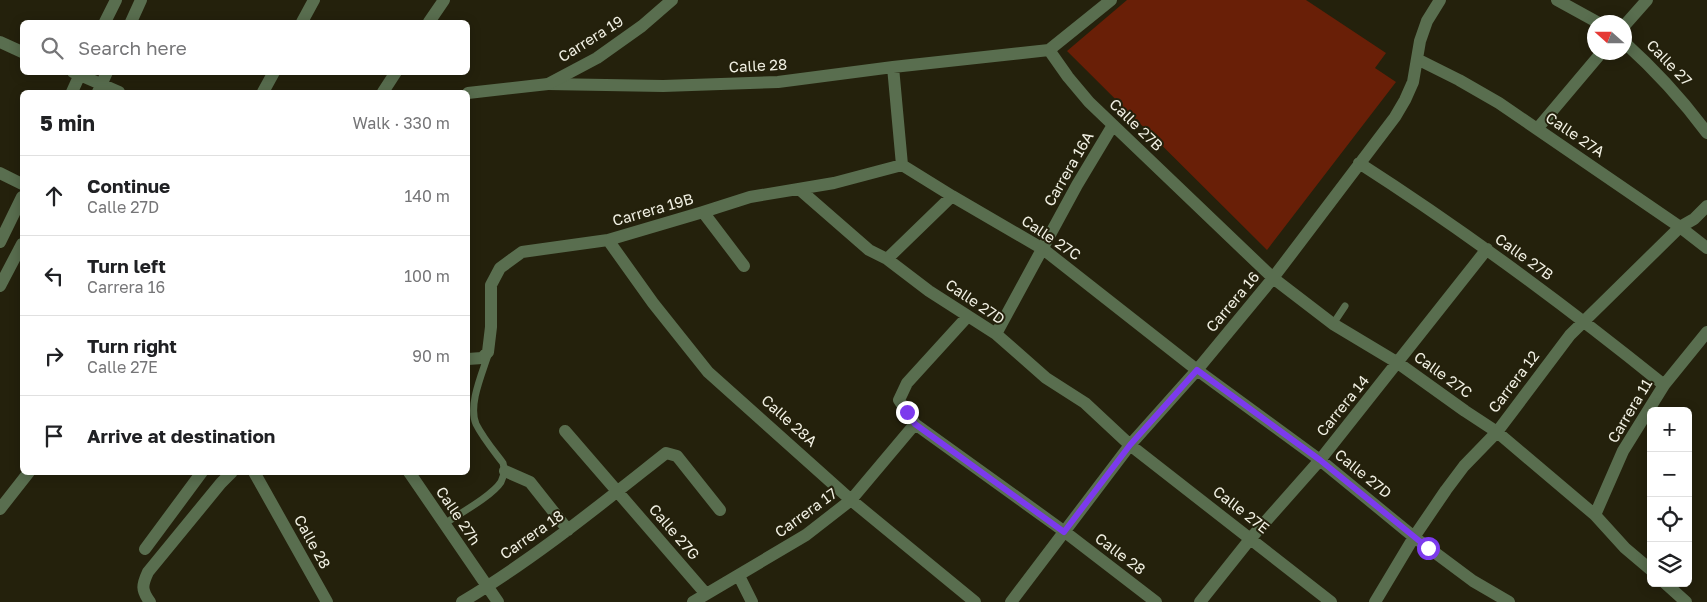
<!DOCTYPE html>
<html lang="en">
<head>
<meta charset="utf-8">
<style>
	body { margin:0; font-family:"Golos Text",sans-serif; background:#f6f6f6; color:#202124 }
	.controls { position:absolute; right:15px; bottom:15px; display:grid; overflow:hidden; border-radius:8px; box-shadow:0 2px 12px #0003 }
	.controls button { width:45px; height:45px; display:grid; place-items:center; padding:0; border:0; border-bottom:1px solid #e0e0e0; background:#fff; color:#202124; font:25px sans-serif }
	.compass { position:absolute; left:1587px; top:15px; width:45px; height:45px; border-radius:50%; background:#fff; box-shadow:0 2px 12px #0003; rotate:291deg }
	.stop { position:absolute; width:15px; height:15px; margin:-11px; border:4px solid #7c3aed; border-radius:50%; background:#fff }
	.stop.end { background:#7c3aed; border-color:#fff; box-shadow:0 1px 5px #0008 }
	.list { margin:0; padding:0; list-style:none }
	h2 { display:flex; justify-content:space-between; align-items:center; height:65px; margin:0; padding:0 20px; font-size:21px }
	h2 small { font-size:16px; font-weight:400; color:#757577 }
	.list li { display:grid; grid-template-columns:32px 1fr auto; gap:15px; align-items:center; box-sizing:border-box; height:80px; padding:0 20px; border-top:1px solid #e0e0e0 }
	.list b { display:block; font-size:19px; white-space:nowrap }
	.list p { margin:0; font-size:16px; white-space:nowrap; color:#757577 }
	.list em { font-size:16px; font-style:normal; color:#757577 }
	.icon { flex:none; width:28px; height:28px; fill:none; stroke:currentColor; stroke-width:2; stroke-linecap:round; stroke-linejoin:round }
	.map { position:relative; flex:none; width:1707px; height:602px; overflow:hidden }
	.search { position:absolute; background:#fff; box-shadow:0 2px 12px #0003; left:20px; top:20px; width:450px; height:55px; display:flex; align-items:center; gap:12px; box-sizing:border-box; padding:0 18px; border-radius:8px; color:#757577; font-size:19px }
	.panel { position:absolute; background:#fff; box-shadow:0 2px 12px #0003; left:20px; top:90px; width:450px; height:385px; border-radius:8px }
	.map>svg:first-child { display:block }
</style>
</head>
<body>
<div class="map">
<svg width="1707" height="602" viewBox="0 0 1707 602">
	<rect width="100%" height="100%" fill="#24210c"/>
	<path fill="#691f07" d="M1127 0H1306L1386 53 1375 68 1396 82 1267 250 1067 51Z"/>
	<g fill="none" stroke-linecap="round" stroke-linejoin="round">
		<path stroke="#596e4f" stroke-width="7" d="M1333 324 1345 306
			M444 524C459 514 492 496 501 482 504 476 505 470 503 463 494 451 483 438 476 424 468 405 482 374 488 355"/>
		<path stroke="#596e4f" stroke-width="12" d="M1557 0 1597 22
			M105 22 116 0
			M131 22 141 0
			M302 22 314 0
			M429 22 444 0
			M1624 26 1647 0
			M0 42 22 52
			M1624 42C1655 70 1682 99 1707 133
			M1049 50 1068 77 1089 102 1273 278 1333 324 1398 363 1465 411 1497 432 1595 515 1625 548 1651 570
			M1049 50 1111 0
			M1417 59 1459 80 1499 103 1680 227 1707 248
			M893 67 902 165
			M73 72 119 92
			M548 84 663 86 778 82 893 67 1049 50
			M72 92 81 72
			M98 92 107 72
			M263 92 274 72
			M383 92 396 72
			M1537 129 1602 52
			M1359 163C1465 231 1566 306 1664 385
			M902 165 952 196 1043 249 1197 370 1320 460 1414 537 1473 581 1509 602
			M0 173 22 184
			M799 189 869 250 887 259 929 291 996 334 1046 378 1085 403 1130 445 1331 602
			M703 212 744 266
			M608 240 653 303 708 372 851 500 975 602
			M0 242 22 197
			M887 259 952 196
			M0 286 22 244
			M968 316 907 383 899 400 915 424 1065 532 1156 602
			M996 334 1077 185 1113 125
			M468 359 482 358 488 352 491 327V285L500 268 522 252 608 240 703 212 750 197 834 183 902 165
			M565 431 706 594
			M505 471 530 482 568 530
			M254 472 327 602
			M409 472 498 602
			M1595 515 1623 451 1664 385 1707 332
			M145 549 202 472
			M739 576 752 602
			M1665 583 1686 602
			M150 602C141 590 142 585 148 572L221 483 232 472
			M462 602C534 559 600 505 666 453L677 456 720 510
			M693 602 806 535 851 500 915 424
			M1011 602 1130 445 1197 370 1273 278 1395 117 1405 100 1413 82 1420 41 1427 21 1440 0
			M1200 602 1251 538 1320 460 1487 249
			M1375 602 1414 537 1446 490 1464 466 1497 432 1570 335 1680 227 1694 219 1707 206"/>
		<path stroke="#596e4f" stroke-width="12" d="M468 93 548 84 597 58 642 26 672 0
			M0 509 29 472"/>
	</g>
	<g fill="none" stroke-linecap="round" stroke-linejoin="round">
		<path stroke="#7c3aed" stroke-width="6" d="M907 412 915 424 1064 532 1130 445 1197 370 1320 460 1428 548"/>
	</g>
	<g text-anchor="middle" stroke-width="4" stroke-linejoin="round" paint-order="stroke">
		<g font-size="15" fill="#f1f0e3" stroke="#24210c">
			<text transform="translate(591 39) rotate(-32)" y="5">Carrera 19</text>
			<text transform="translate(1669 63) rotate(46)" y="5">Calle 27</text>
			<text transform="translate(758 66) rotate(-3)" y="5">Calle 28</text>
			<text transform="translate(1136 125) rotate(44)" y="5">Calle 27B</text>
			<text transform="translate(1575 135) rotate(34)" y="5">Calle 27A</text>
			<text transform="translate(1069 169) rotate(-60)" y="5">Carrera 16A</text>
			<text transform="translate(653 210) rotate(-16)" y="5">Carrera 19B</text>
			<text transform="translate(1051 238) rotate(34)" y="5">Calle 27C</text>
			<text transform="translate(1524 257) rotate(36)" y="5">Calle 27B</text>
			<text transform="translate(975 302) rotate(34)" y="5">Calle 27D</text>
			<text transform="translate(1233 302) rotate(-50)" y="5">Carrera 16</text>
			<text transform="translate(1443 375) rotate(36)" y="5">Calle 27C</text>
			<text transform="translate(1514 382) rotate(-53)" y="5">Carrera 12</text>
			<text transform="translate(1343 406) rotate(-51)" y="5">Carrera 14</text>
			<text transform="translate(1630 411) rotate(-59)" y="5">Carrera 11</text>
			<text transform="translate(789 421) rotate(42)" y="5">Calle 28A</text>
			<text transform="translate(1363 474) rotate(39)" y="5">Calle 27D</text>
			<text transform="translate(1241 510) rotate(38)" y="5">Calle 27E</text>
			<text transform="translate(806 513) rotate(-36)" y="5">Carrera 17</text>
			<text transform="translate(458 516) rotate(56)" y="5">Calle 27h</text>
			<text transform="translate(674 532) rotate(49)" y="5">Calle 27G</text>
			<text transform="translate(532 535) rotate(-35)" y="5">Carrera 18</text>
			<text transform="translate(312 542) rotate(61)" y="5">Calle 28</text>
			<text transform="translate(1120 554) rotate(37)" y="5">Calle 28</text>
		</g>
	</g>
</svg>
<div class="controls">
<button>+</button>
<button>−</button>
<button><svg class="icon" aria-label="locate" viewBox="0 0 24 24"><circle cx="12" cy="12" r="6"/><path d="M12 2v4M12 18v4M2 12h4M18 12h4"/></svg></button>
<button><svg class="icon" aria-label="layers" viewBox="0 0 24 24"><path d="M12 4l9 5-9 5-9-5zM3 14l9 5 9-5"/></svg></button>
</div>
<svg class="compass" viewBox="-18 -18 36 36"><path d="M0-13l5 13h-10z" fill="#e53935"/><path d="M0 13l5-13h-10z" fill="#757577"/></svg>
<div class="stop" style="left:1428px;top:548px"></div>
<div class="stop end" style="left:907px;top:412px"></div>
<div class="search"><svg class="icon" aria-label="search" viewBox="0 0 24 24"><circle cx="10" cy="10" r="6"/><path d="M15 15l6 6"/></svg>Search here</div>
<section class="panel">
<h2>5 min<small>Walk · 330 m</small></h2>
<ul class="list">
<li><svg class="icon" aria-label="ahead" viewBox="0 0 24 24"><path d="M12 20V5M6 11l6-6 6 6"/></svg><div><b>Continue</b><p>Calle 27D</p></div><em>140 m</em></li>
<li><svg class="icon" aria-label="left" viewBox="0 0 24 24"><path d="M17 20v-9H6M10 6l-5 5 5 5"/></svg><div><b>Turn left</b><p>Carrera 16</p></div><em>100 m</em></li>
<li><svg class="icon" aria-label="right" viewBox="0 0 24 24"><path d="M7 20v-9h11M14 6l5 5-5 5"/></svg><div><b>Turn right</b><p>Calle 27E</p></div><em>90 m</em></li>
<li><svg class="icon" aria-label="arrive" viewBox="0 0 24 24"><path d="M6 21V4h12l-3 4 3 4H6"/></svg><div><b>Arrive at destination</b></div></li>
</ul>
</section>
</div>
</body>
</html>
